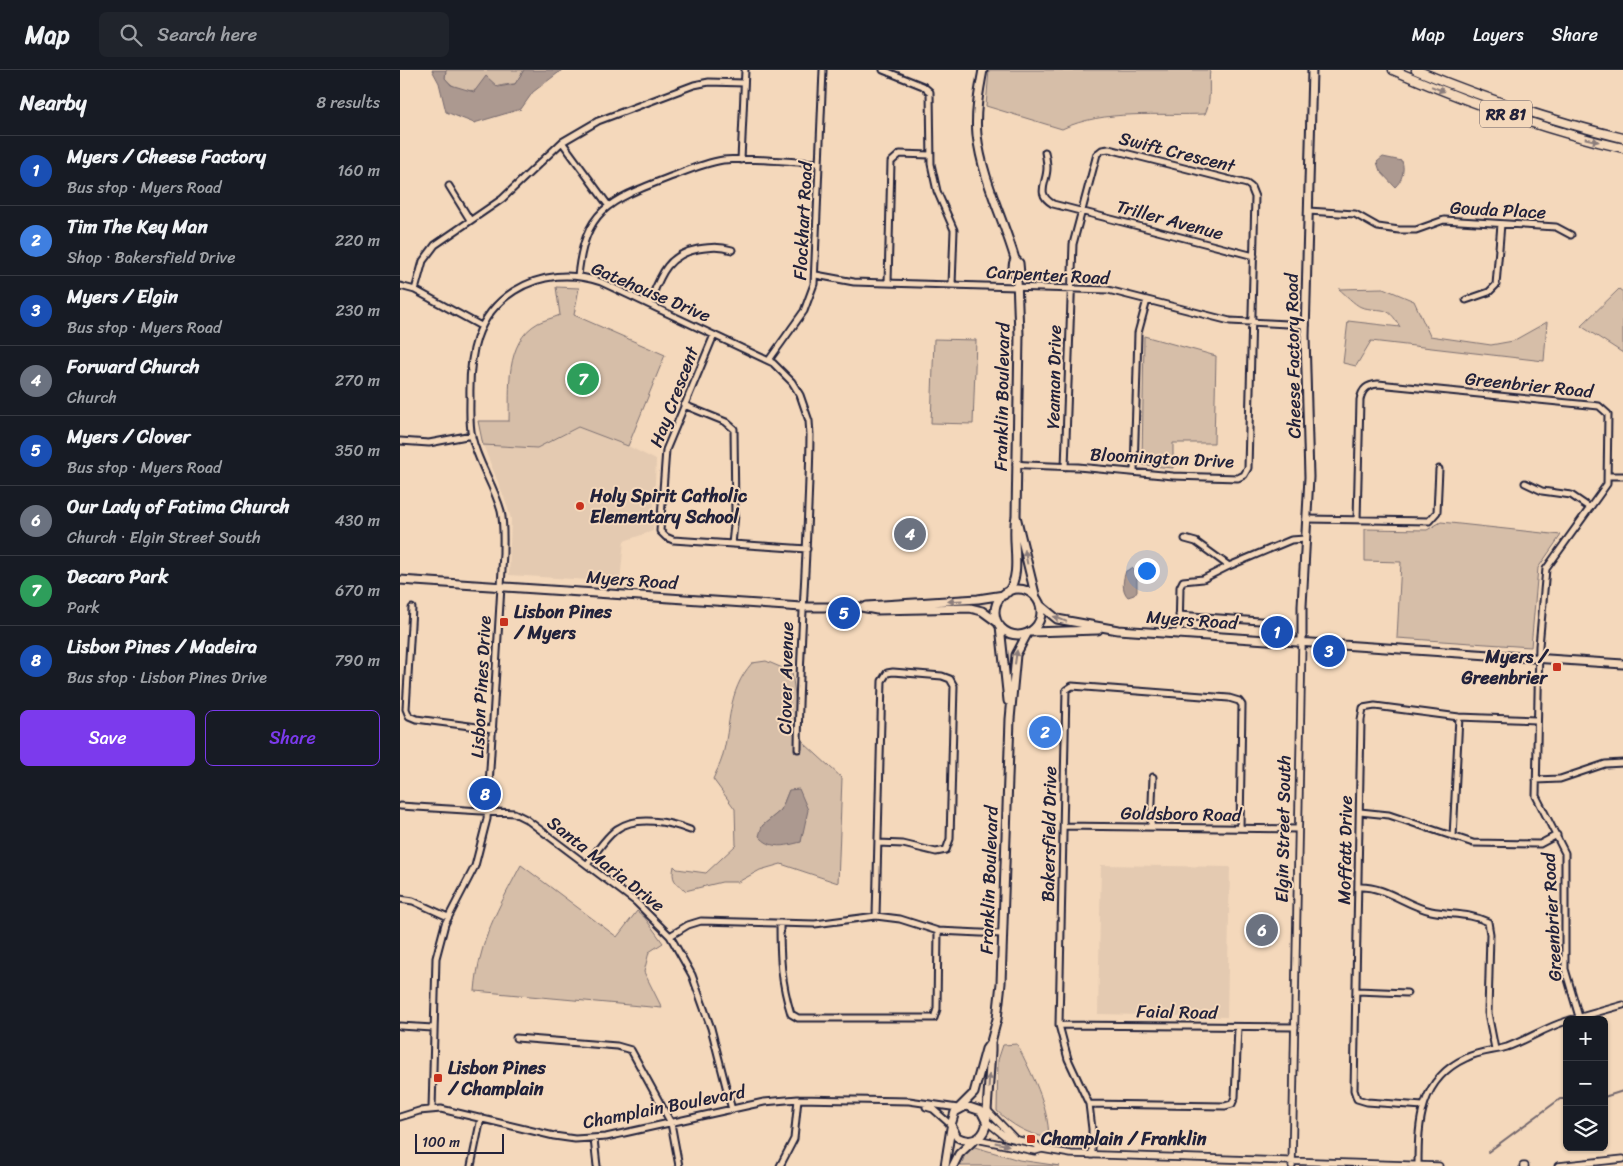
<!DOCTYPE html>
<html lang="en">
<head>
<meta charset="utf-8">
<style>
	body { margin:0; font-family:Sriracha,sans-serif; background:#20242c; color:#f1f3f6 }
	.controls { position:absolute; right:15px; bottom:15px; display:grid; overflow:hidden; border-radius:8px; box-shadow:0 1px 4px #0004 }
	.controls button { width:45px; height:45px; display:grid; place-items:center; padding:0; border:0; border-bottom:1px solid #363941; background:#171b24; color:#f1f3f6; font:25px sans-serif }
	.scale { position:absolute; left:15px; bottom:12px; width:89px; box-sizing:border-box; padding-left:5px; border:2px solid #22223b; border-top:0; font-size:14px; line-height:18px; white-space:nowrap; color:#22223b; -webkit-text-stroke:4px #f4d8bb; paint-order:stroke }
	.you { position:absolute; left:746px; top:500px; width:18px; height:18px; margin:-12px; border:4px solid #fff; border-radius:50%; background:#1a73e8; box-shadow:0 0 0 8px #1a73e833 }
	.badge { display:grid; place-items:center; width:32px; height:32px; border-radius:50%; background:#7c3aed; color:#fff; font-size:16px; font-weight:700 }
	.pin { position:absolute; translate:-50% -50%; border:2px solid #fff; box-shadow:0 1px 5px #0006 }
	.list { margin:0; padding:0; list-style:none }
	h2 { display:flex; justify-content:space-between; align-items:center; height:65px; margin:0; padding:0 20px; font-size:21px }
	h2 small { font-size:16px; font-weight:400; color:#9ea1a6 }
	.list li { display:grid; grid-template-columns:32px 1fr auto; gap:15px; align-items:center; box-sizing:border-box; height:70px; padding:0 20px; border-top:1px solid #363941 }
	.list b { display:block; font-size:19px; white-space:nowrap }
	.list p { margin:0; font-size:16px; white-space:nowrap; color:#9ea1a6 }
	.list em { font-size:16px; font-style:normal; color:#9ea1a6 }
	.actions { display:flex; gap:10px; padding:15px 20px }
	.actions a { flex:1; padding:11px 0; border:1px solid #7c3aed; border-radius:8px; text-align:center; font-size:18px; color:#7c3aed }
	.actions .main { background:#7c3aed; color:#fff }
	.icon { flex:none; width:28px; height:28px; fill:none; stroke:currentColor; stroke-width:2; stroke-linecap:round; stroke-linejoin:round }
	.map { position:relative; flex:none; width:1223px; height:1096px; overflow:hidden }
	header { display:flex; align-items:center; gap:30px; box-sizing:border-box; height:70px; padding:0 25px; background:#171b24; border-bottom:1px solid #363941 }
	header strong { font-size:24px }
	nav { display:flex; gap:28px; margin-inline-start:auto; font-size:18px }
	.search { width:350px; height:45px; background:#20242c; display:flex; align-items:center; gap:12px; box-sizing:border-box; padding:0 18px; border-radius:8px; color:#9ea1a6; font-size:19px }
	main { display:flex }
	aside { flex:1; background:#171b24 }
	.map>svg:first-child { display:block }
</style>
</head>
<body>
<header>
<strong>Map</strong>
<div class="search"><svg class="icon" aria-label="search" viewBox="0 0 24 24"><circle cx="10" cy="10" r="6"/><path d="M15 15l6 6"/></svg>Search here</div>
<nav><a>Map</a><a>Layers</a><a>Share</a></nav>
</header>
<main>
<aside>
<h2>Nearby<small>8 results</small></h2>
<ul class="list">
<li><span class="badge" style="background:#1a4fb4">1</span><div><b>Myers / Cheese Factory</b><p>Bus stop · Myers Road</p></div><em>160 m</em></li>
<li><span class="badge" style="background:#3f7fe0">2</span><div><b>Tim The Key Man</b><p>Shop · Bakersfield Drive</p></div><em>220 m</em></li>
<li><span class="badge" style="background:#1a4fb4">3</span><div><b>Myers / Elgin</b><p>Bus stop · Myers Road</p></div><em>230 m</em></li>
<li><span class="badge" style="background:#6b7280">4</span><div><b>Forward Church</b><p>Church</p></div><em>270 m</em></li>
<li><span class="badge" style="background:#1a4fb4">5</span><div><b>Myers / Clover</b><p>Bus stop · Myers Road</p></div><em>350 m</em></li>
<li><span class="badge" style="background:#6b7280">6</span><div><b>Our Lady of Fatima Church</b><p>Church · Elgin Street South</p></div><em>430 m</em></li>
<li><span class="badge" style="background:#2e9e5b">7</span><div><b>Decaro Park</b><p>Park</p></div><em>670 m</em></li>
<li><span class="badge" style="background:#1a4fb4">8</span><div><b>Lisbon Pines / Madeira</b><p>Bus stop · Lisbon Pines Drive</p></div><em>790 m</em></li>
</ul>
<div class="actions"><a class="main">Save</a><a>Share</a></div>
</aside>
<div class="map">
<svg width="1223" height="1096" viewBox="0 0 1223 1096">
	<rect width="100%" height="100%" fill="#f4d8bb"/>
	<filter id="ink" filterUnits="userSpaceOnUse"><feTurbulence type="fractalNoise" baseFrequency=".02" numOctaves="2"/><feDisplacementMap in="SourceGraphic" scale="10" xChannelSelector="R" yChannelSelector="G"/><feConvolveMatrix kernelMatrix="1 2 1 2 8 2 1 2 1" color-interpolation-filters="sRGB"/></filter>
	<g filter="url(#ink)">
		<path fill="#e4cab1" d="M178 357 228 376 256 390 253 461 224 471 220 512 109 505 111 449 106 432 83 375 137 378Z
			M701 795 830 797 827 947 698 944Z"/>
		<path fill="#d6bea8" stroke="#7c7072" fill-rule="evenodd" d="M46 0H124L115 14C92 14 63 32 45 8Z
			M589 0H810C808 16 812 29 805 44 759 46 704 39 662 59L586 36Z
			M156 217 179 218 174 245 265 285 228 376 178 357 137 378 83 375 78 351H109C110 320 104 272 138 253 144 250 153 248 160 245Z
			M983 218 1014 231 1030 266 1091 275 1113 271 1147 252 1144 291 971 271 956 296 943 293 948 251 1000 257C987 233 981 243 961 237 954 234 945 224 939 219Z
			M1219 219 1223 222V283L1181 256Z
			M744 266 816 286 814 373H773V398L743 395 742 393Z
			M534 269 576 270 573 354 531 353Z
			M1041 452 1161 465 1138 498 1131 577 997 568 1001 492 965 491V459L1027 460Z
			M366 591 392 602 400 663 405 674 442 708 438 813 381 794 360 800 338 812H322L285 821C275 812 271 810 274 796L277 799 306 803 336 775 335 739 313 709C316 702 320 695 322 688 332 653 326 623 352 593ZM389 720 401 772 362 756 381 740Z
			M121 795 217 867 237 841 245 848 263 873 249 882 244 902 262 938 75 921C79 870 98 839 121 795Z
			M617 974C632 1005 648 1033 649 1068 627 1064 613 1056 597 1041L598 990 603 975Z
			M568 1075 619 1090 660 1096H561Z"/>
		<path fill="#ac9990" stroke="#75696e" d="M32 0H46L45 8 51 15 74 22 86 6 98 17 115 14 124 0H162L133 22 121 39 74 53 46 42 39 13Z
			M983 87 1002 91C1005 100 1002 111 995 117L980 101 977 92Z
			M732 498 737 503V521L734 525 728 527C721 520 723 509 726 501Z
			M399 719 408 740 401 772C385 776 371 780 359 766L362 756 381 740 389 720Z"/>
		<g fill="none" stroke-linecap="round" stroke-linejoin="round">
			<path stroke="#75696e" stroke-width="2" d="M1204 1027 1223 1021
				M1088 1082 1160 1029H1167"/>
			<defs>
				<path id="minor" d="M483 0 523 16 530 22 531 94 537 121 554 160 552 215
					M162 72 208 135
					M645 82C646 87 647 93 647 98 647 113 635 124 653 134L854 186
					M341 90 345 0
					M49 116 70 150
					M908 141 955 144 978 157 999 160H1016L1044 150 1156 157 1171 165
					M416 205 454 212 708 220 830 251 906 255
					M178 206C185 140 208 131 265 109 284 102 303 93 323 90 354 87 388 92 419 93
					M488 213 491 92 500 84 530 85
					M0 216 15 220 81 256
					M15 220 23 191 35 175 102 129 162 72 198 51 294 15 309 12 344 13
					M1066 230 1089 222 1096 215 1101 154
					M249 234C260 207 266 185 298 179 311 177 319 176 332 180
					M314 265 266 380 260 461 266 467 273 470 407 479
					M369 290 404 241 414 214 423 0
					M284 335 326 352 334 359 335 445 332 474
					M0 371 29 373 72 365
					M616 394C636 396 657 396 678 397L773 406 838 408 844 405 848 398 855 127 851 117 847 114 709 79 702 80 697 84 673 174 665 397
					M734 402 738 263 747 230
					M1208 406H1223
					M1125 413 1142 421 1171 425 1190 438
					M907 449 1029 451 1037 442 1039 399
					M957 450 960 330C962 319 967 315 978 314L1199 336 1208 344 1207 414 1146 499 1139 576 1136 726 1165 783V899L1179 947
					M785 469 796 472 829 496
					M12 538 6 639 9 646 16 649 93 659
					M779 545 873 552
					M779 564 780 517 783 511 803 509 829 496 891 470 905 469
					M1136 710 1160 709 1205 694 1223 693
					M0 736 114 743 126 749 236 832 270 866 292 905 311 958 332 1040
					M960 742 989 745 1073 773 1140 774 1157 765
					M663 756 898 759
					M751 757 753 707
					M1053 767 1059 647
					M187 795C195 783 206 767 217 759 237 745 270 752 290 760
					M959 817C986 816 1006 836 1031 841 1051 845 1070 843 1088 852L1090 864 1088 943 1095 979
					M0 829 13 831 48 847
					M476 846 482 611 487 603 493 602 542 606 550 609 554 616 550 769 546 780 536 782 503 774 478 773
					M380 853C380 887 381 912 391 944L398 948H534L537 939 538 861
					M270 866 288 855 301 851 415 854 476 846 500 849 538 861 602 864
					M957 921 1007 923
					M1170 950 1223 935
					M659 955 895 957
					M0 956 33 958
					M116 968 217 976 231 980 271 1053 279 1096
					M689 1034 825 1036 832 1034 835 1027 838 957
					M1023 1036 967 1032 957 1029 954 1020 961 650 963 638 975 636 1059 647 1136 650
					M526 1037 533 1039 551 1055
					M32 1039 36 888 45 854 75 796 87 749 103 483C103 469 104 455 101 441 94 415 78 393 72 367 69 354 70 341 70 328 69 286 75 246 114 221 141 204 172 202 201 212L373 293 392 312 400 325 409 351 410 365C409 470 399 574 398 679
					M0 1047 19 1041 41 1039 154 1066 175 1069 206 1067 364 1032 398 1029 509 1031 558 1038
					M194 1069 197 1096
					M692 1085V1059L689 1034 668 989 659 955 666 620 672 616 829 628 839 631 842 635 840 758
					M1018 1095C1018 1052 1020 1009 1066 988 1079 981 1094 981 1107 977 1127 970 1146 957 1167 951
					M71 1096 81 1048
					M380 1096 394 1069 398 1029"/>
				<path id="tertiary" d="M587 1040 616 1070
					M586 1051 606 1067 635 1074 642 1079 671 1084 1039 1096
					M576 1069 635 1081 642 1079
					M892 1096 902 572
					M1123 1096H1125
					M1158 1096 1223 1089"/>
				<path id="secondary" d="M583 0C579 21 575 43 577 65 582 108 603 148 615 189L619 193 620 204 617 208
					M616 446 636 528
					M0 510 402 537H461L477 540 570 538 582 541 597 552
					M595 542a23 23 0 1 1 46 0a23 23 0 1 1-46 0Z
					M608 522C623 503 611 471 616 446L619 265 617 208C612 203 612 195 615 189
					M640 535 657 549 718 560 1223 594
					M467 536 578 529 604 525
					M600 556 608 631
					M631 562 698 560
					M902 572V536L909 407 905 266 912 0
					M560 1037 574 1023 586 979 591 972 597 949 601 913 610 649 616 585 627 564
					M586 1051 581 1041 566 1036 555 1042 551 1055 557 1067C570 1074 582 1070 586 1056L591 981V972
					M545 1096 551 1058
					M553 1096 559 1084 573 1071"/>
				<path id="primary" d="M993 0C1067 32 1144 60 1223 78
					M1016 0C1083 28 1152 51 1223 68"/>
			</defs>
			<use href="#minor" stroke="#22223b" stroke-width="9"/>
			<use href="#tertiary" stroke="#22223b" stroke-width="9"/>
			<use href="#secondary" stroke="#22223b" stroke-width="11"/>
			<use href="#primary" stroke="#22223b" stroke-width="11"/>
			<use href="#minor" stroke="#f4d8bb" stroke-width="5"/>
			<use href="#tertiary" stroke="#f4d8bb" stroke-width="5.5"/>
			<use href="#secondary" stroke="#f4d8bb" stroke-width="7"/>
			<use href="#primary" stroke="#f4d8bb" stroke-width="8"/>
		</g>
		<defs><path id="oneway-solid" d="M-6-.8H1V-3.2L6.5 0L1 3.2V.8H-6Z" transform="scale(1.25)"/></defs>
		<g fill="#8b7d7b">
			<use href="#oneway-solid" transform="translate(1038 19) rotate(22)"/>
			<use href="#oneway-solid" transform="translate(1192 70) rotate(14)"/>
			<use href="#oneway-solid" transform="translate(626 487) rotate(-101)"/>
			<use href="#oneway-solid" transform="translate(555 531) rotate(177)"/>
			<use href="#oneway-solid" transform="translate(660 549) rotate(-158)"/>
			<use href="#oneway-solid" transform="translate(616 587) rotate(-82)"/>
			<use href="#oneway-solid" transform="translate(589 1011) rotate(-87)"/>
			<use href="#oneway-solid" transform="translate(602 1074) rotate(12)"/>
		</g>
	</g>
	<g fill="#c8321e" stroke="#f4d8bb" stroke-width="2">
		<circle cx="180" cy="436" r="5"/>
		<rect x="99" y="547" width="10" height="10" rx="2.5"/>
		<rect x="1152" y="592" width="10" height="10" rx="2.5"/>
		<rect x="33" y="1003" width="10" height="10" rx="2.5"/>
		<rect x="626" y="1064" width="10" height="10" rx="2.5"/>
	</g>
	<g text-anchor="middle" stroke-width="4" stroke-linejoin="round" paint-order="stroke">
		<rect fill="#f4d8bb" stroke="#615961" stroke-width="1" x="1080" y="30.5" width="52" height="27" rx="4"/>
		<g font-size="16" font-weight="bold" fill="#22223b">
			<text x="1106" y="50">RR 81</text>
		</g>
		<g font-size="18" fill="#22223b" stroke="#f4d8bb">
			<text transform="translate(777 82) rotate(14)" y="6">Swift Crescent</text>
			<text transform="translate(1098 140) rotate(3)" y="6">Gouda Place</text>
			<text transform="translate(770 150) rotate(15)" y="6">Triller Avenue</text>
			<text transform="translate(403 151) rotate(-87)" y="6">Flockhart Road</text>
			<text transform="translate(648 205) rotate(3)" y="6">Carpenter Road</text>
			<text transform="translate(251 222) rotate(23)" y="6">Gatehouse Drive</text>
			<text transform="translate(893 286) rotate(-91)" y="6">Cheese Factory Road</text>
			<text transform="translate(654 307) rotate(-89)" y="6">Yeaman Drive</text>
			<text transform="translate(1129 315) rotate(6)" y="6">Greenbrier Road</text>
			<text transform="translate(274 327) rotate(-69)" y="6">Hay Crescent</text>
			<text transform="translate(602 327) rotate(-89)" y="6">Franklin Boulevard</text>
			<text transform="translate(762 388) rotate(3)" y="6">Bloomington Drive</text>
			<text transform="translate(232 510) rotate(4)" y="6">Myers Road</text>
			<text transform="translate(792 550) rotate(4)" y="6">Myers Road</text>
			<text transform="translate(386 608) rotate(-89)" y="6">Clover Avenue</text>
			<text transform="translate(81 617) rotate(-87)" y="6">Lisbon Pines Drive</text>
			<text transform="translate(781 744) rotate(1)" y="6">Goldsboro Road</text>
			<text transform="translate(883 759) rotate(-89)" y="6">Elgin Street South</text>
			<text transform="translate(649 764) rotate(-89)" y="6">Bakersfield Drive</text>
			<text transform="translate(945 780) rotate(-89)" y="6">Moffatt Drive</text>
			<text transform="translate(206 794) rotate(38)" y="6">Santa Maria Drive</text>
			<text transform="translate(589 810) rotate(-88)" y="6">Franklin Boulevard</text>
			<text transform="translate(1152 847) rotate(-93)" y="6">Greenbrier Road</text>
			<text transform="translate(777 942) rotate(1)" y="6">Faial Road</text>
			<text transform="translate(264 1037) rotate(-11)" y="6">Champlain Boulevard</text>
		</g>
		<g font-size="18" font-weight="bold" fill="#22223b" stroke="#f4d8bb" text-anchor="start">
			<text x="190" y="432">Holy Spirit Catholic<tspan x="190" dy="21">Elementary School</tspan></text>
			<text x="114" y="548">Lisbon Pines<tspan x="114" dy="21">/ Myers</tspan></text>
			<text x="1147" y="593" text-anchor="end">Myers /<tspan x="1147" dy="21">Greenbrier</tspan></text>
			<text x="48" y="1004">Lisbon Pines<tspan x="48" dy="21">/ Champlain</tspan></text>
			<text x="641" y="1075">Champlain / Franklin</text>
		</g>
	</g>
</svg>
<div class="controls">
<button>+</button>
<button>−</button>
<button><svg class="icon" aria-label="layers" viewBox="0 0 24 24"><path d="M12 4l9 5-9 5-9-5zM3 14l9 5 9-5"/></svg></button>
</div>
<div class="scale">100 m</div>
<div class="you"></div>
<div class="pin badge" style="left:877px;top:562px;background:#1a4fb4">1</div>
<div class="pin badge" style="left:645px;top:662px;background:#3f7fe0">2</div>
<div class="pin badge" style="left:929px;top:581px;background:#1a4fb4">3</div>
<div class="pin badge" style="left:510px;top:464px;background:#6b7280">4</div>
<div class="pin badge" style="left:444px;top:543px;background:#1a4fb4">5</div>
<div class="pin badge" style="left:862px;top:860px;background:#6b7280">6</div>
<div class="pin badge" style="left:183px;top:309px;background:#2e9e5b">7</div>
<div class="pin badge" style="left:85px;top:724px;background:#1a4fb4">8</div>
</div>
</main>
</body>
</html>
